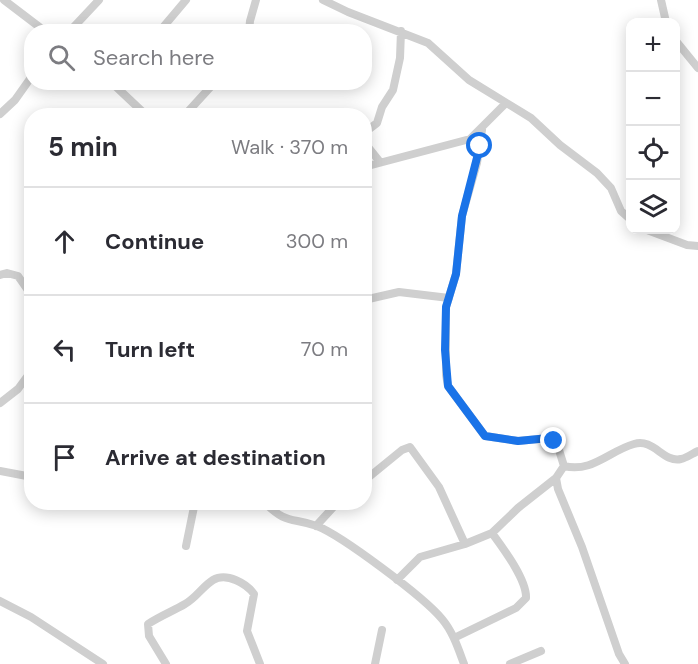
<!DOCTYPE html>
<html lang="en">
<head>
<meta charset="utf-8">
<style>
	body { margin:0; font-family:"DM Sans",sans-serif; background:#f7f7f7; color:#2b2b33 }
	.controls { position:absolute; right:18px; top:18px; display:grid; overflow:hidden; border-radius:12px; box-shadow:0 3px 15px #0003 }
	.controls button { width:54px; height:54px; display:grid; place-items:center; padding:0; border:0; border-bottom:2px solid #e1e1e2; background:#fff; color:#2b2b33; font:30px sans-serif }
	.stop { position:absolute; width:18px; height:18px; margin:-14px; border:4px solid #1a73e8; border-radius:50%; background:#fff }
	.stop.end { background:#1a73e8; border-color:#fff; box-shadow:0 2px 6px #0008 }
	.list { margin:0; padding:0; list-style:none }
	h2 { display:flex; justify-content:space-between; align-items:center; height:78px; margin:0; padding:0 24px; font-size:26px }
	h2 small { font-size:20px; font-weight:400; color:#7c7c81 }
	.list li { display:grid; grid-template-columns:39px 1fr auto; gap:18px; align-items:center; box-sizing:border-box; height:108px; padding:0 24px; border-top:2px solid #e1e1e2 }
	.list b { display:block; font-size:22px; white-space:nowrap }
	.list em { font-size:20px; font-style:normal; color:#7c7c81 }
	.icon { flex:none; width:33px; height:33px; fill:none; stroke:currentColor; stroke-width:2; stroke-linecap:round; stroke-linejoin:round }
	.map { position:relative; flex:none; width:698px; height:664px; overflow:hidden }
	.search { position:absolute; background:#fff; box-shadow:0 3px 15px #0003; left:24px; top:24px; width:348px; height:66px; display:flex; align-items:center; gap:15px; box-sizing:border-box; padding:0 21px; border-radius:24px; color:#7c7c81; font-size:22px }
	.panel { position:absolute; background:#fff; box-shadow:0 3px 15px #0003; left:24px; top:108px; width:348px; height:402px; border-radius:24px }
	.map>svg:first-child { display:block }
</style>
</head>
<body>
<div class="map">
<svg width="698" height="664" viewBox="0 0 698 664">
	<rect width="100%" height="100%" fill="#fff"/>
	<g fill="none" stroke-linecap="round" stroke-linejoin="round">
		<path stroke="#cfcfcf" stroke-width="8" d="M4 0 46 32
			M323 0 348 12 428 43 469 80 531 118 560 145 597 173 611 188 621 211 630 219
			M661 0 666 22
			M69 32 99 0
			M159 32 186 0
			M249 32 250 21 256 0
			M676 41 698 68
			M111 82 147 116
			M0 114 15 100 32 76
			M184 116 215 82
			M482 130 477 163 462 216 456 274 446 307V375L448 386 485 436 518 441 549 438 559 450 564 466C592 473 609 451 634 444 654 438 663 463 681 459 687 458 693 453 698 451
			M364 133 377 123 382 107 393 90 400 58 401 31
			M364 142 380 162
			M364 167 470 139 505 104
			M647 230 687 245 698 246
			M0 275 7 273 18 276 32 296
			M364 300 399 292 449 298
			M0 403 18 389 32 370
			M564 466 556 478 558 489 582 547 619 654 625 664
			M0 471 32 477
			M364 481 402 450 410 447 439 487 465 544 420 557 397 580
			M264 502C287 525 291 517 317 526 342 536 424 597 442 619 453 632 458 648 464 664
			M316 526 338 502
			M492 533 518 508 556 478
			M186 546 195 502
			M0 601 31 617 103 664
			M454 638 516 608 526 598C527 580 503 548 492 533L465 544
			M166 664 149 636 148 624C160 616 173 611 185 604 196 598 203 586 213 580 227 572 247 584 254 594L247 631 260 664
			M375 664 382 630
			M510 664 541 651"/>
	</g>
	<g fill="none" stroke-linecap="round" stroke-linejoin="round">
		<path stroke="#1a73e8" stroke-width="8" d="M480 146 462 216 456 274 446 307 445 350 448 386 485 436 518 441 549 438 554 441"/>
	</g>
</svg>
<div class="controls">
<button>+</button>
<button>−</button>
<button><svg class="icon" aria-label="locate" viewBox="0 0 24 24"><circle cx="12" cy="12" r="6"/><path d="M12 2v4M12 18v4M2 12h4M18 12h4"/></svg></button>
<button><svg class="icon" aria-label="layers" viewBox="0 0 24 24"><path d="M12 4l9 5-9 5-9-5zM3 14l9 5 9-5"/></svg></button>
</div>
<div class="stop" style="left:480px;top:146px"></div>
<div class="stop end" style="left:554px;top:441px"></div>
<div class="search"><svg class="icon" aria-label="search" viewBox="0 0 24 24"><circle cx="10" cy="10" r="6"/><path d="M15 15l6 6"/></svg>Search here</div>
<section class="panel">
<h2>5 min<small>Walk · 370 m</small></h2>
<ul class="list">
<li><svg class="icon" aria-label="ahead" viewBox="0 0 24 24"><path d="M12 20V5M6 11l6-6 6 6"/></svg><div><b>Continue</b></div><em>300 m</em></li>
<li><svg class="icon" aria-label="left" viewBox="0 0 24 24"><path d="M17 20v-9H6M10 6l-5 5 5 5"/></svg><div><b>Turn left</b></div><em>70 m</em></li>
<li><svg class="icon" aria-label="arrive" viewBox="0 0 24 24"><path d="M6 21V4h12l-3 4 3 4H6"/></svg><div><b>Arrive at destination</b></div></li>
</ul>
</section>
</div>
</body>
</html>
